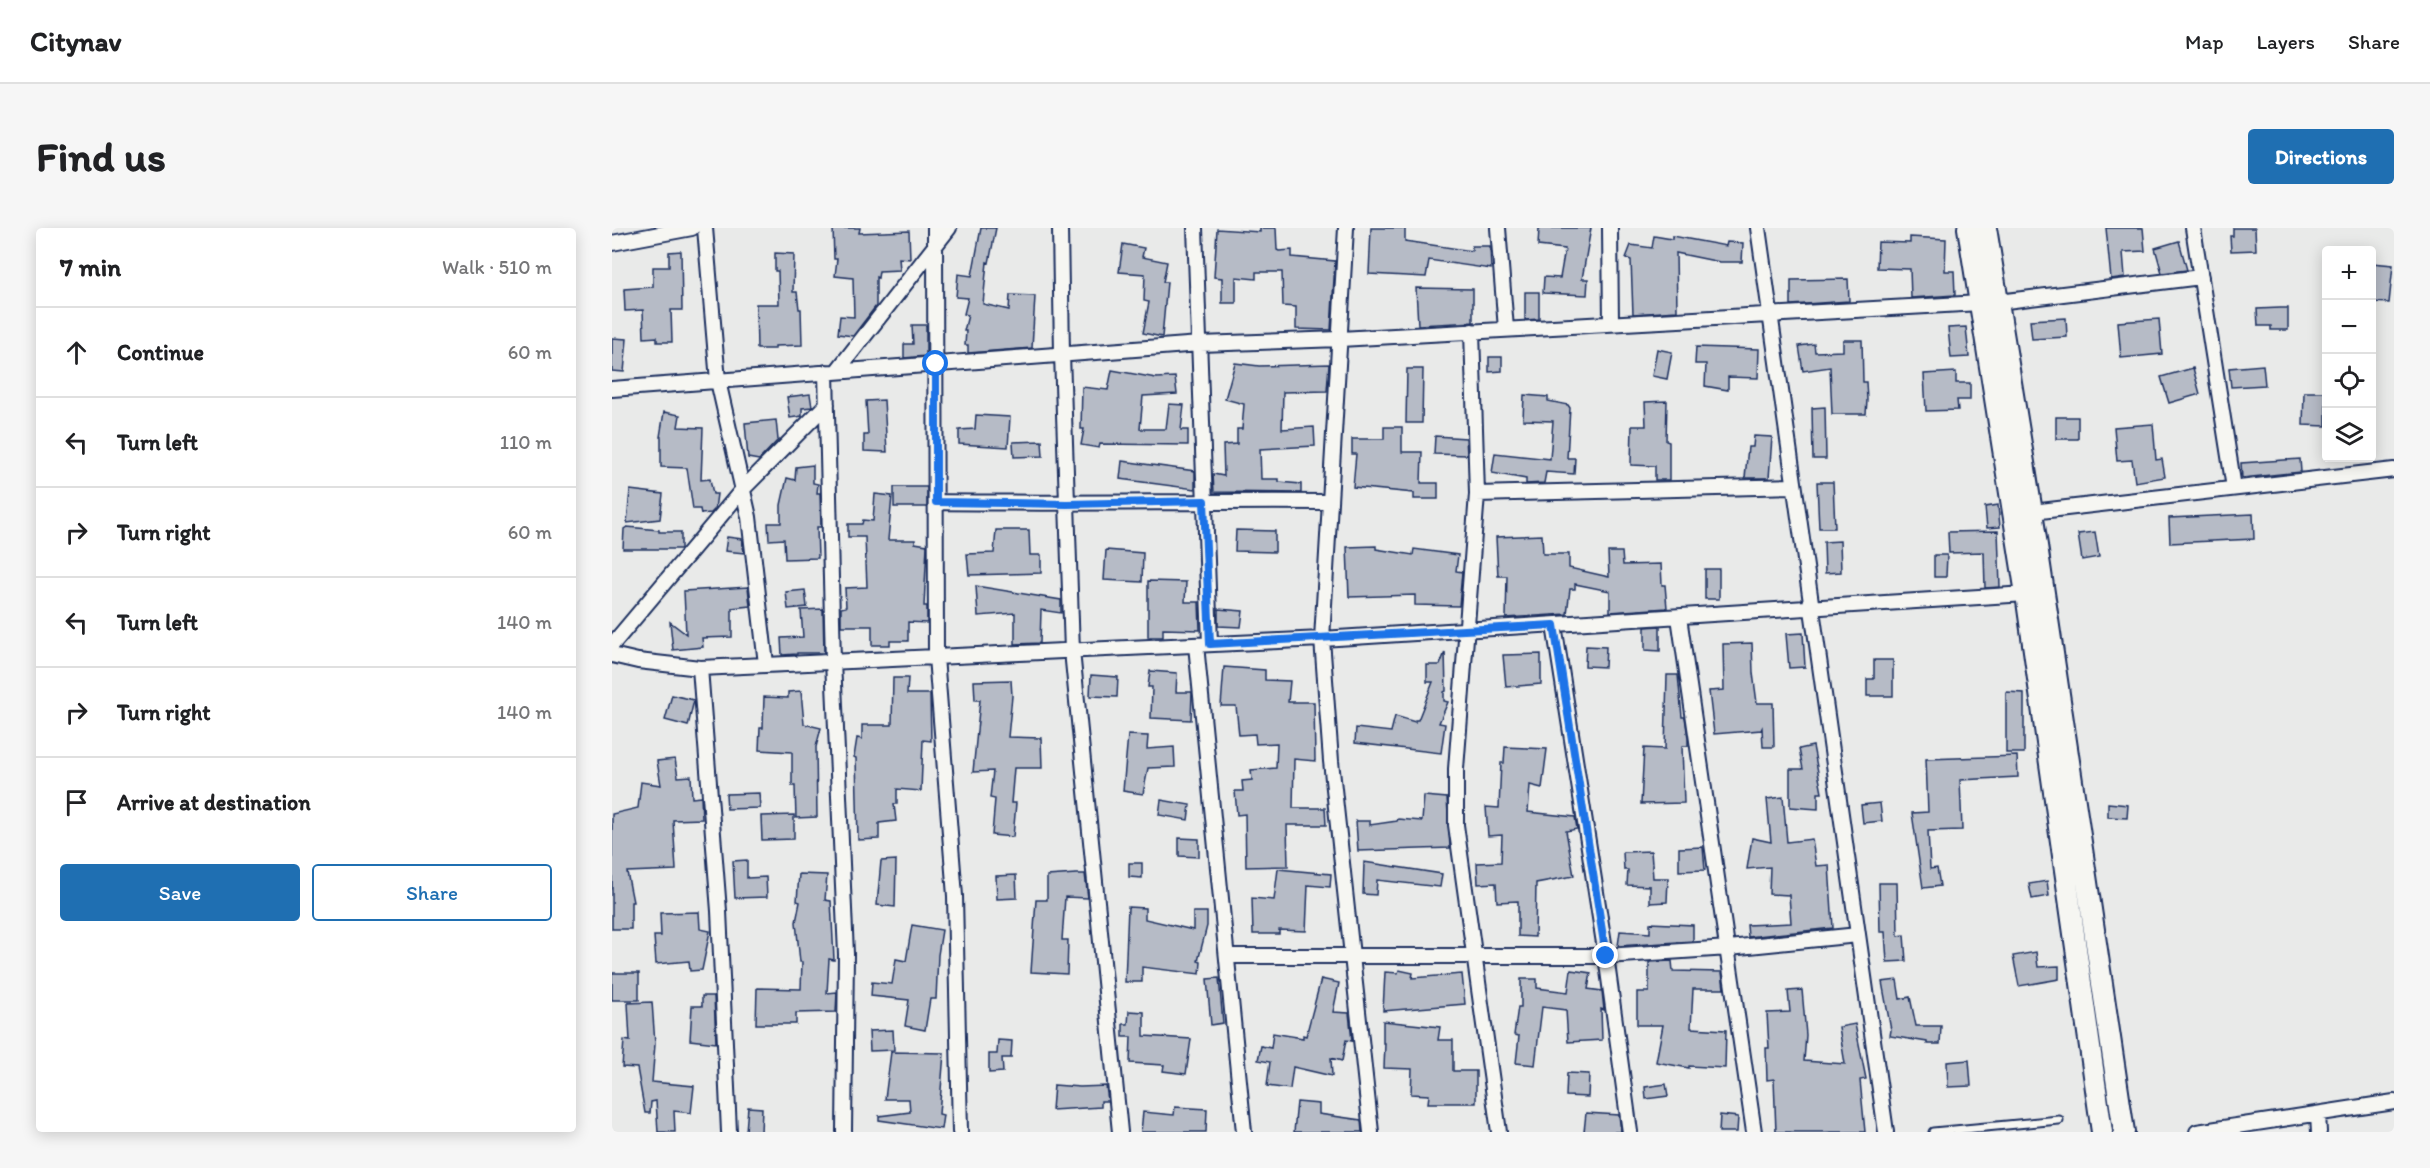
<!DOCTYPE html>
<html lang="en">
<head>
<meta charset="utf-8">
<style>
	body { margin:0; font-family:Itim,sans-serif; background:#f6f6f6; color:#202124 }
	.controls { position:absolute; right:18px; top:18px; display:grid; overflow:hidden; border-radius:6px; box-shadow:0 3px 15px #0003 }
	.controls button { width:54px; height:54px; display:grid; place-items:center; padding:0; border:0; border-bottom:2px solid #e0e0e0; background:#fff; color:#202124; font:30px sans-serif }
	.stop { position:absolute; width:18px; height:18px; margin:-14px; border:4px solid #1a73e8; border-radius:50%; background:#fff }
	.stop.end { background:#1a73e8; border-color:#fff; box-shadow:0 2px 6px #0008 }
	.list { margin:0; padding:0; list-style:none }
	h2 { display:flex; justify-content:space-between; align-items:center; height:78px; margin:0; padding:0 24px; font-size:26px }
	h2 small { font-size:20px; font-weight:400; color:#757577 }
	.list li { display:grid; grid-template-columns:39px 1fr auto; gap:18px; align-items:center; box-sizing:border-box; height:90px; padding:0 24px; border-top:2px solid #e0e0e0 }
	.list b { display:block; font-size:22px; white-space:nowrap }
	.list em { font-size:20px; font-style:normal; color:#757577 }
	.actions { display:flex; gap:12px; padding:18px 24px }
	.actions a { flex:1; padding:14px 0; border:2px solid #1f6fb2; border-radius:6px; text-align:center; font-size:21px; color:#1f6fb2 }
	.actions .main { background:#1f6fb2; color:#fff }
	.icon { flex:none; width:33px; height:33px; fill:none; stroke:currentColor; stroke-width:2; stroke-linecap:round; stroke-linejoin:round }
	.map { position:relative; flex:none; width:1782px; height:904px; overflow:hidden; border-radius:6px }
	header { display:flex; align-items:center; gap:36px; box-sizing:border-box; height:84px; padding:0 30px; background:#fff; border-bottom:2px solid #e0e0e0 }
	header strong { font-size:28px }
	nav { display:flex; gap:33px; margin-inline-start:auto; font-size:21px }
	.intro { display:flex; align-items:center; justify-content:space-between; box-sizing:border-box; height:144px; padding:0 36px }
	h1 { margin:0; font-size:42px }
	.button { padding:15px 27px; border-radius:6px; background:#1f6fb2; color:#fff; font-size:21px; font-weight:700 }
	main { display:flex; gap:36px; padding:0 36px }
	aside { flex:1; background:#fff; border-radius:6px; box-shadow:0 3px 15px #0003 }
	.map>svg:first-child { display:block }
</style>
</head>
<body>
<header>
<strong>Citynav</strong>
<nav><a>Map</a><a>Layers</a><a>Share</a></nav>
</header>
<div class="intro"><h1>Find us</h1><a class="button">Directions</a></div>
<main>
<aside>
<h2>7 min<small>Walk · 510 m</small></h2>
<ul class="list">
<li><svg class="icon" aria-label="ahead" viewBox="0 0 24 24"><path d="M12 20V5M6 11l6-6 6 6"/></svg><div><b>Continue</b></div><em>60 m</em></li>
<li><svg class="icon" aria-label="left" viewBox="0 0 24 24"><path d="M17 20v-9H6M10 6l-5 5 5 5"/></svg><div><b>Turn left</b></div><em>110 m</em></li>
<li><svg class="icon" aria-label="right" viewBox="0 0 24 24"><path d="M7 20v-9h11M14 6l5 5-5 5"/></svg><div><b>Turn right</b></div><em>60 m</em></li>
<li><svg class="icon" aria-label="left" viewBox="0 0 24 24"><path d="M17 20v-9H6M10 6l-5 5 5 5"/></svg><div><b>Turn left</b></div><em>140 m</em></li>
<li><svg class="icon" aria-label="right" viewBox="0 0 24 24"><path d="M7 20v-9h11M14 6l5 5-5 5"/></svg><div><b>Turn right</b></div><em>140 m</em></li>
<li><svg class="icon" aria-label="arrive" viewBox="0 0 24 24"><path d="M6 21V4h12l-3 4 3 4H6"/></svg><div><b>Arrive at destination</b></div></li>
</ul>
<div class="actions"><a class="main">Save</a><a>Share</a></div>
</aside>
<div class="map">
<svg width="1782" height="904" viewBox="0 0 1782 904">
	<rect width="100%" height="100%" fill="#e9eae9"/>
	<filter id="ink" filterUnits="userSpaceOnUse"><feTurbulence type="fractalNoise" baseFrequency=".0167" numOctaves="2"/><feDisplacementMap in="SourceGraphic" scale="12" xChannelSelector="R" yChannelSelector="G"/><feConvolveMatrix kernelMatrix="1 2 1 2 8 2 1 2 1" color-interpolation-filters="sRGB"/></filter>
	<g filter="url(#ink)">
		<path fill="#b6bbc6" stroke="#1b2f5e" stroke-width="1.5" d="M221 0H248L247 5 297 3 298 31 287 30 288 42 267 43 266 50 264 49V78L241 108 226 106 228 88 242 89 241 50 223 48 225 31H222Z
			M369 0H384L377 35 375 34 371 76 397 82 398 67 423 68 420 120 356 125V117H353L354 103H352L356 87 352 86 356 70 344 69 346 46 360 48Z
			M648 0H664L665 22 667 23 680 22V29L723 33 719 102 684 101V79L671 78 670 44H644V51L624 49V75H610V50L602 49 605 1 648 4Z
			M759 0H793V13L860 23V18H878L879 41 817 32 814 49 757 46Z
			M927 0H979L970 51H976L975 67 931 65 932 49 948 50 953 21 926 18Z
			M1494 0H1531L1533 23 1511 24 1513 49 1499 51Z
			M1621 0H1643L1644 22 1619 23 1618 8H1621Z
			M1042 8 1060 11V8L1114 18 1115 14 1131 15 1130 34H1108L1064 25 1065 83 1021 86 1019 32 1014 30 1019 17 1040 20Z
			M1298 9 1334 11 1333 43H1342L1343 67 1299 70 1298 41 1265 40 1266 14 1298 15Z
			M1567 13 1575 42 1550 45 1543 20Z
			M511 16 532 20 530 29 555 34 551 54H555L550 109 531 105 537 74 532 73 533 46 507 44Z
			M69 23 70 82H59L60 114H45V109L32 110 31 82 13 83 12 61 41 59V39H57V24Z
			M163 25 182 26 181 64H185L187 81H189L190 117 163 118V121H145L144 76H167L166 43H163Z
			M1760 35 1781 37 1777 75 1760 74Z
			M1236 51 1237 73 1179 77V52Z
			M804 60 861 61V94H864L806 97Z
			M913 64H927V91L913 92Z
			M1668 80H1676V102H1659V98H1646L1645 81Z
			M1454 90 1455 109 1420 111 1418 92Z
			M1547 91 1550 126 1509 130 1506 94Z
			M300 97H314V128L292 130V116H301Z
			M1354 99 1357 129 1339 130 1336 100Z
			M0 110 15 111 12 144 0 143Z
			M1231 112H1250L1251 154H1254L1255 172 1254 186H1220L1218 139 1191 143 1187 118 1202 116 1203 124 1231 123Z
			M1084 119 1147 121 1146 150 1116 149V162L1093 158 1094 136H1083Z
			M1045 121 1060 124 1055 151 1040 148Z
			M877 129H890V143L877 144Z
			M623 135 647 138 717 136 715 163 671 164 670 201 702 199 703 218 648 221 649 251H667V254L689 256V265L602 264 601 246 612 248 611 217 625 216V201H630L632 176 613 171Z
			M1651 137 1653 157 1619 159 1617 140Z
			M1581 140 1588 166 1557 175 1549 149Z
			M795 141H811L810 195H794Z
			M500 142 544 150 563 149 565 166 531 168 528 201H554L557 176 572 177 569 202H576V217L488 216 487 220 469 217 472 201H469L470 159 496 162Z
			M1344 144V155H1358V172H1345L1346 182 1314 183 1312 146Z
			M1692 164H1714V198L1691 197Z
			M198 166 200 179 190 180V188L178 190 175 169Z
			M912 167 936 169V173L956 177 958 180 955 230H963L962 246 934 244 932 255 914 256V251L880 245 883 225 938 231 941 193 911 192Z
			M272 172 275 224 252 223V207H256L254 173Z
			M1055 173 1054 213 1057 214V252H1043V238L1019 237 1020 198H1034L1033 174Z
			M1213 179 1214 231H1201L1200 180Z
			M52 184 68 187 66 199 91 200 89 252 98 251 101 266H105L103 281 99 285 89 286 88 281H81L75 240 49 239V209H48Z
			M364 187 398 189 396 219 347 216V202L363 201Z
			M1444 189H1466V211H1444Z
			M164 192 166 212 147 232 136 230 133 195Z
			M1541 196 1544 232 1550 231 1553 249 1523 254 1520 232 1505 233 1502 199Z
			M772 199H790V224H810L809 255H826V271H802V265L741 259 744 226H740V211H772Z
			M823 208 854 210 855 227 822 226Z
			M1142 208 1160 209 1157 250H1133L1136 219H1141Z
			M430 213 431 228 402 229 401 214Z
			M1688 231 1689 244 1630 250 1629 235Z
			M510 233 583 243V261L508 251Z
			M201 237V255L206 256 205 265H208L209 299H205L206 330 173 331 172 311 157 312 156 295H169V277L175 250 183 252 184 239Z
			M1205 254H1221L1223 300H1207Z
			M282 259H315V279H282Z
			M18 262 51 266 48 291 15 295Z
			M263 266 280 268 276 312H303V315L315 317 312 378H315V395L296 394V413H278V417H260V398H229V380L234 379 233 360 255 359 253 309H236V296H250L251 292 261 293Z
			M1386 277 1388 299 1375 300 1373 279Z
			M1641 286 1642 311 1558 315 1557 290Z
			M15 299 47 302V304H69V321H11L12 301Z
			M384 302H417L418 327H429V345L357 347 355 326 382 325Z
			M624 302 663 303V324L623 323Z
			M1386 303 1388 359 1373 360 1372 324 1337 325 1336 304Z
			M1483 304 1487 329 1470 332 1466 306Z
			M930 307 931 326H957V340L997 349 996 324H1010L1011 337 1049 336 1050 357H1053L1055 380 998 384V363L963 356V361H958L955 386 894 390 895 348H886L884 309Z
			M115 309 130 311 132 325 113 323Z
			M1228 313 1229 344 1213 345 1212 314Z
			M764 318V321L801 327 802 321 846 327 844 343 850 344 847 378 803 377V367L737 369 735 319Z
			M494 322 531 325 530 354 492 352Z
			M1322 327H1335L1334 349H1322Z
			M1093 341H1107V371H1093Z
			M536 353 574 354 573 374H587L588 402 551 401V409H536Z
			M364 358 449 372V385L429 382 428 415 403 416V385L366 388Z
			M136 359 138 378 120 380V409L90 410 91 419 61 422 58 394 74 406 72 363Z
			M193 362 195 379 176 381 174 364Z
			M211 381 212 425H185V426L170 427 169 410 191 409 189 382Z
			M606 381 631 383 629 399 606 398Z
			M1048 398V423L1033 422V399Z
			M1191 405 1193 439 1177 440 1174 406Z
			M1140 415 1141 445 1145 475H1161L1162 519H1151L1150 500 1149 502 1102 506 1097 463 1112 462 1111 416Z
			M974 418 994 419 993 439 973 438Z
			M833 424 834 463 832 464V473L836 474 827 495 833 496 829 525 743 515 744 500 779 504 783 488 803 494V492H806L821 454H815V437H828Z
			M929 426V456L894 459 891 427Z
			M1262 432H1281V468H1255V451H1262Z
			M612 439 653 442V452L678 453 676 474H702L703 533 682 531 681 580H713L714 597H675L676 638 634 639 633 586 625 587 623 563H631L630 553 640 552 639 542 664 540 665 515 644 516 643 506 627 507 624 478H609Z
			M538 443 565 445 564 464H580L579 492 539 490 540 459H536Z
			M479 447 506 449 505 469 478 468Z
			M1055 447H1066L1070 489H1073L1076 510V518H1070L1072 575 1029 576 1032 520 1053 521Z
			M281 450H296L295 466H318L319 513 311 512 309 563 285 561V576H282L284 593 267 595V611L246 612 244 530 242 529 245 510 250 511V497H280Z
			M399 452 400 468 396 509 429 510 430 540H402L399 575H404L401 609 380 607 383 571 378 570 381 543 361 544 368 472H363L362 453Z
			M189 463 192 496 209 500 204 519 205 589 184 590 183 558H180V524L147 522 148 500H151L152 469 176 470V464Z
			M1394 464 1412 465V525H1394Z
			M60 467 82 472 76 498 53 492Z
			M516 507 536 508 535 521 562 519 563 539 536 540 531 566 511 563Z
			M1201 518 1210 565H1206V581L1178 579V541H1191L1187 521Z
			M893 519 935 521 930 560 918 557 916 584 963 589 965 601 954 603 962 648 924 655 923 709 906 708V673L885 674 884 655 866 656 865 635 889 634 890 607 876 608 874 579 887 580 889 535H892Z
			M1405 528 1406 549 1348 552 1350 602 1316 603 1318 641 1325 640 1328 658 1311 660 1300 585 1316 584 1314 531Z
			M63 531 66 549 79 548 80 570 89 569 90 591 61 592 64 642 15 644 21 674H19V701H0V586L26 580 29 554 49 557 45 533Z
			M147 565 148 580 115 581 114 566Z
			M812 568 835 570 838 620 746 623 744 593H758V597L785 593 786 591 810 593Z
			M1171 569 1175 614 1200 611 1204 638 1217 637 1221 700 1136 709 1135 697 1179 695 1177 667 1157 666 1158 639 1135 641 1140 610 1159 614 1155 571Z
			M549 572 578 577 576 592 547 587Z
			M1268 575 1270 593 1251 595 1249 577Z
			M1496 575 1516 577 1515 590 1496 589Z
			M182 587V611L150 612 149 588Z
			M567 610 587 611V629L567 628Z
			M1091 619 1093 642 1067 643V620Z
			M1039 623 1041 650H1056L1055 674 1038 675V658L1015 657 1016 642H1012L1011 624Z
			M135 632V650L154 649 155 669 123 670 121 633Z
			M284 632 283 679 265 677 269 633Z
			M752 634 830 646 828 659 765 652 764 667 751 666Z
			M517 635H530V650L517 649Z
			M666 641 719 646 718 659 696 657 694 703 667 702V706H641L640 670 662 672Z
			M187 646 215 647 213 672 219 673 222 732 217 731 215 765 225 764 224 784 184 785V796H144L145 760 189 761 190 734H188L184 694 188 674 185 673Z
			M464 646H473L476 670 453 669 450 712H456L455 746 419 744 424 672H435V648Z
			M404 647 405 670 385 671 384 648Z
			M1435 653 1437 668 1420 671 1417 656Z
			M1267 655H1285L1286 708 1292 707 1294 733 1275 734 1273 704H1268Z
			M516 679 533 680V691L581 702V684H595V698L586 733 589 734 588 746 530 739V754H513Z
			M87 684 88 701 98 703 90 742 78 743 77 733 44 736 42 708H49L48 685Z
			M1038 695 1081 697V713L1006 718 1008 703 1038 705Z
			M300 697 330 702 326 727 324 771H318L313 802 293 798 297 772 259 768 260 754 280 756 284 731 294 733Z
			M1424 724 1426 739 1447 738V751L1407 758 1401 728Z
			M1060 733 1061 743 1110 744 1112 761H1081L1079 800 1114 802 1113 840 1077 838V840L1044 834 1051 797H1025V764H1037V734Z
			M787 742 801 745 800 750 850 746 853 776 771 783 773 744 786 745Z
			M959 742 979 745 976 761 990 763 992 782 989 781 990 812 956 814 954 782 930 779 923 837 904 835 907 808 902 807 906 779H909V751H925V760L956 764Z
			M0 745H27V772H0Z
			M607 750 611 795 599 797 595 751Z
			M709 751 727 755 721 784 737 785 740 813 734 812 730 833 719 830 720 848 681 839 678 861 655 858 658 834 646 832 649 818 659 820 661 805 691 810V807L694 808Z
			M1285 752 1288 771 1298 769 1304 798H1329L1328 816H1315V814L1278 808 1279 802 1270 754Z
			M1190 762 1194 807 1192 833 1233 836 1227 799 1243 796 1254 851 1248 852 1253 904H1164L1162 851 1155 852 1154 820H1157L1155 785 1178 784 1176 763Z
			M90 768H102L104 815 78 812 80 778H90Z
			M40 774 43 816 40 854 82 858 79 885 62 883 63 904H46L44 873 39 874 38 885H33L25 840 10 839 12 812 18 813 16 775Z
			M517 783 532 784V808L579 811 574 846 551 843 552 837 518 835 519 809H511V796H516Z
			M771 793 828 799 826 812H841V843H864V875H816L817 867 799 866 800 841 772 840 773 815H771Z
			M281 802 282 822 258 823 257 803Z
			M386 812 400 813 399 830H390L391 844 377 845V826H385Z
			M279 824 332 825 327 886 331 887 329 901 267 892V888L298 884 297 871H273Z
			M1357 832 1359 858 1336 859 1335 834Z
			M955 845 977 846 976 869 954 868Z
			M1054 856 1056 868 1034 871 1033 859Z
			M442 857 468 859 494 858 496 873H489V879L440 882Z
			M685 874 707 876V886L749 892 750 904H682Z
			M136 879 150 880 149 904 134 903Z
			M563 879 595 881 594 904H529L531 884 562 887Z
			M974 885 1007 887 1009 904H972Z
			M1108 887 1126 889 1125 904H1107Z"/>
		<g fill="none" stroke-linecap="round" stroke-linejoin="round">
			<defs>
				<path id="service" d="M1321 904 1447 892"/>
				<path id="minor" d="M93 0 106 153 137 289 154 436
					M323 0 324 429 343 668 348 904
					M448 0 450 126 460 423 508 904
					M583 0 598 416
					M734 0 710 411 719 533 759 904
					M886 0 894 101
					M998 0 999 95
					M1146 0 1274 904
					M1581 0 1622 260
					M0 15 80 0
					M860 103 865 266 844 541V597L887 904
					M225 143 337 0
					M214 144 221 433 234 726 232 904
					M0 161 588 116 728 111 1386 74 1589 49
					M865 266 1182 258
					M324 274C456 276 587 273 718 274
					M1420 284 1782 242
					M1067 389 1142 904
					M942 397 994 728 1018 904
					M0 417 131 261 215 176
					M584 417 632 904
					M0 427 26 433 88 440 710 411 1414 366
					M88 440 107 683 117 904
					M615 728H994L1117 720 1246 707
					M1706 886 1707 904
					M1585 904 1782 874"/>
				<path id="secondary" d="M1356 0 1414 366 1490 904
					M1374 0 1420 284 1512 904"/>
			</defs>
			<use href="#service" stroke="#1b2f5e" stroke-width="11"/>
			<use href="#minor" stroke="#1b2f5e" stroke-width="18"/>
			<use href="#secondary" stroke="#1b2f5e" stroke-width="24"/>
			<use href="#service" stroke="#f6f6f2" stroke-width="7"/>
			<use href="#minor" stroke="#f6f6f2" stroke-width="14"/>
			<use href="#secondary" stroke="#f6f6f2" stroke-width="20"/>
		</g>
	</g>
	<g fill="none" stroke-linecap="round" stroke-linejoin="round" filter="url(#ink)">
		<path stroke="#1a73e8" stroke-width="8" d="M324 136V274L455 276 592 273 598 416 942 397 994 728"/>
	</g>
</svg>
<div class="controls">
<button>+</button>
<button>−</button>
<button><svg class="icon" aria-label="locate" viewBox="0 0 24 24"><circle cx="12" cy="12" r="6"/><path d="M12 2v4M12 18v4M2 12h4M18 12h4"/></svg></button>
<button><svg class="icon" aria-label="layers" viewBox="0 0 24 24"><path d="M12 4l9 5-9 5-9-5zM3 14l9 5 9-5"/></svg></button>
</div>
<div class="stop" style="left:324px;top:136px"></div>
<div class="stop end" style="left:994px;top:728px"></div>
</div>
</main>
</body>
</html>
